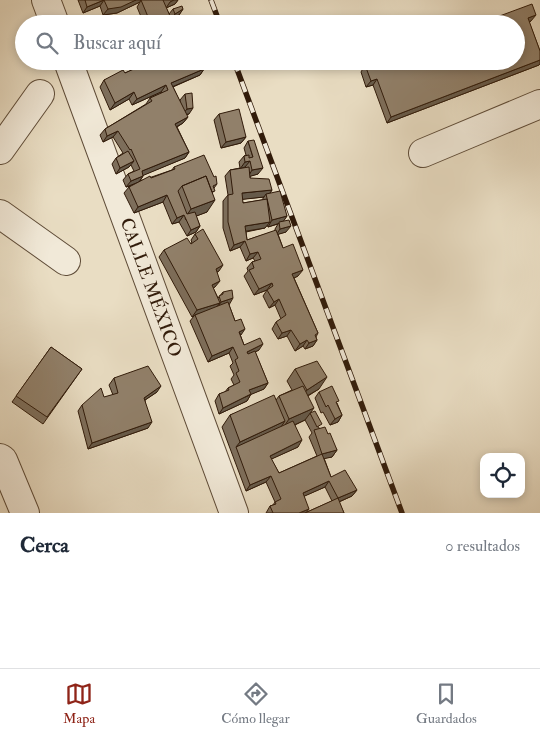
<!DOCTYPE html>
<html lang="es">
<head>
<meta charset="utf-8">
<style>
	body { margin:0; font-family:"IM FELL Double Pica",serif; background:#f6f6f7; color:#1f2937 }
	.controls { position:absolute; right:15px; bottom:15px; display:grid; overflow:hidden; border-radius:10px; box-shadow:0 2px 8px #0003 }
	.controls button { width:45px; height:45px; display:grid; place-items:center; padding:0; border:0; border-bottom:1px solid #e0e1e3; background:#fff; color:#1f2937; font:25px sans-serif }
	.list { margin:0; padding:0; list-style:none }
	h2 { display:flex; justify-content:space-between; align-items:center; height:65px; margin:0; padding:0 20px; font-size:21px }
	h2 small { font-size:16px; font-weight:400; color:#747a83 }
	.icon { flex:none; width:28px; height:28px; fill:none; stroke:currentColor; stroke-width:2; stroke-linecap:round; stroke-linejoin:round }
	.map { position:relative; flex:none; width:540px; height:513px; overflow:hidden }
	.search { position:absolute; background:#fff; box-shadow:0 2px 8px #0003; left:15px; right:15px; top:15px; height:55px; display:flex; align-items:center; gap:12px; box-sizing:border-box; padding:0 18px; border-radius:28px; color:#747a83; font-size:19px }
	.sheet { height:155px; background:#fff }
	nav { display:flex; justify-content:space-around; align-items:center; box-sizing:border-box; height:70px; border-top:1px solid #e0e1e3; background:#fff; font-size:14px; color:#747a83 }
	nav a { display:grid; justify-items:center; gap:2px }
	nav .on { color:#8f2418 }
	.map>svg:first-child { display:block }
</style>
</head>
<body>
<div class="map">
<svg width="540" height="513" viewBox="0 0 540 513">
	<rect width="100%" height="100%" fill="#e9ddc3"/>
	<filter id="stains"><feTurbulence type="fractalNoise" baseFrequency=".004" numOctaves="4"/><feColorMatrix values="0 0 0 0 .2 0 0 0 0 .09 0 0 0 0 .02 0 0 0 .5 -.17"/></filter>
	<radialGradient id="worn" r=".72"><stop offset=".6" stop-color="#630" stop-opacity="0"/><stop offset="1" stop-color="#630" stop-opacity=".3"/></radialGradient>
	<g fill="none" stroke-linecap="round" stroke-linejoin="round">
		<defs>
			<g id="minor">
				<path d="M46 0 55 24"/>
				<path id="s1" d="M68 61 234 513"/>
				<path d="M0 150 40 94"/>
				<path d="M423 153 540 104"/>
				<path d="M0 214 66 261"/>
				<path d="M0 458 3 460 25 513"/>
			</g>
		</defs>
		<use href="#minor" stroke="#5f4c38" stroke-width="30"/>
		<use href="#minor" stroke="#f1e9d8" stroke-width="28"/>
		<defs>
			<path id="rail" d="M211 0 220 24
				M234 61 402 513"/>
		</defs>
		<use href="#rail" stroke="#311b0a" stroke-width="5.5"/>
		<use href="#rail" stroke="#f1e9d8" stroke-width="4" stroke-dasharray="11" stroke-linecap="butt"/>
	</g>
	<path fill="#7d6e5b" stroke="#311b0a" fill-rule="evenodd" d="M78 0H178L175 4 166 8 169 14 173 9H183L179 15 170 20 169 18 166 23 164 24H144L137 7 140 2 117 13 103 15 100 6 83 13Z
		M531 21 529 22 540 51V64L539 65 387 123 373 85 366 87 361 72 365 65 516 24Z
		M84 61H93L85 66Z
		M142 61H202L204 69 200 75 173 87 180 102V100L185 94 189 114 186 115 188 117 183 123 177 127 189 152 185 158 143 175V176L140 181 172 170 174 167 217 184 214 188 207 212 196 216 200 226 196 232 187 236 179 222 172 224 163 202 134 213 124 193 129 187 131 186 126 187 123 180 128 174 134 171 131 165 129 167 116 174 112 164 116 158 123 153 113 137 103 142 100 135 105 129 146 104 150 98 162 93 161 92 132 105 129 99 110 110 100 87 104 80 125 73 141 66 140 63Z
		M219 114 246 137 241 143 221 148 214 120Z
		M248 141 258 174 250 176V178L272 190 270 193 287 216 283 221 286 232 278 234 283 248 298 276 294 278 318 333 316 337 317 340 313 346 305 349 303 346 295 351 287 336 278 339 272 329 276 322 281 319 275 305 269 308 263 296 267 290 254 295 244 276 248 271 247 268 252 262 255 261 253 258 246 261 240 247 230 251 223 228V201L228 195 225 176 230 170 240 168 239 162 244 156 246 155 244 148ZM264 197 262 200 243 203 242 199ZM278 224 275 229V231L247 240 246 232 265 228 267 225 268 227Z
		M195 234 219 271 217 272 215 287 213 288 218 298 223 292 229 305 244 345 259 350 255 352 268 383 264 389 251 394 247 401 219 414 215 401 219 394 225 392 228 388 234 385 231 379 234 375 230 366 233 363 229 353 208 362 190 321 194 316 192 317 159 257 164 250 192 243 191 240Z
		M51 347 82 369 43 424 12 402Z
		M295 369 319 389 308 396 310 413 319 428 328 434 337 450 332 457 324 458 331 477 357 490 352 496 339 502 344 513H266L270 506 273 505 275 502 266 482 246 491 222 427 230 415 276 400 279 396 292 390 287 381ZM305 420 312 433 309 437 317 456 279 473 271 459 298 447 295 425ZM325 487 332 501 307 512 304 496Z
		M114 378 157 392 145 400 148 428 88 449 78 411 82 405 113 395 109 385Z
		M319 392 337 403 342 415 338 422 330 425 323 412 321 413 315 398Z"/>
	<path fill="#665a4a" stroke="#311b0a" d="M104 0 100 6 83 13 87 7Z
		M136 0H145H141L140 2 117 13 103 15 108 9Z
		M174 0H178L175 4 166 8 170 2Z
		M183 9 179 15 170 20 175 14Z
		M536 15 531 21 523 24 528 18Z
		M170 16 166 23 164 24H156Z
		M540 60V64L539 65 387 123 391 117Z
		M88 61H93L85 66Z
		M204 69 200 75 167 89 171 83Z
		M377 79 373 85 366 87 371 81Z
		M166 85 161 92 132 105 137 99Z
		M134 92 129 99 110 110 115 103Z
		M193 108 189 114 182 115 187 109Z
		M188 117 183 123 171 130 175 124Z
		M118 131 113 137 103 142 107 136Z
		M246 137 241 143 221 148 226 142Z
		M189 152 185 158 137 178 142 171Z
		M134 161 129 167 116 174 120 168Z
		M250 161 245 167 240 169 245 162Z
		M263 168 258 174 248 177 252 170Z
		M143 176 139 182 126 187 131 181Z
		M272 190 268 196 266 194 264 197 237 200 242 193Z
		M167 195 163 202 134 213 138 207Z
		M215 200 207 212 186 220 185 218 191 209Z
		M184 215 179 222 172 224 177 218Z
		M287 216 283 222 268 227 272 220Z
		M270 222 265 228 241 232 245 226Z
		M200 226 196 232 187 236 191 230Z
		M291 226 286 232 276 235 280 229Z
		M245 241 240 247 230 251 234 245Z
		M258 252 253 258 246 261 250 254Z
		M223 265 219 271 211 275 216 269Z
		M303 270 298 276 288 281 292 274Z
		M220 281 215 287 207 291 212 285Z
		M272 283 267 290 254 295 259 289Z
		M233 298 229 305 217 308 221 302Z
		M279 299 275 305 269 308 274 302Z
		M220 303 215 309 195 315 192 317 197 310Z
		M245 329 241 335 239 332Z
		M291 330 287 336 278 339 282 333Z
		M307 340 303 346 295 351 300 344Z
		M317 340 313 346 305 349 309 343Z
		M263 344 259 350 243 358 247 352Z
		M233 347 229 353 208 362 212 356Z
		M327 377 319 389 298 401 307 390Z
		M268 383 264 389 245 397 249 390Z
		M161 386 157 392 139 404 144 398Z
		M251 394 247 401 219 414 223 408Z
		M314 408 305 420 281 431 289 419Z
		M342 415 338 422 330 425 335 419Z
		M285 421 277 433 236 447 240 442Z
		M152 422 148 428 88 449 92 443Z
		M302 440 298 447 265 462 270 456Z
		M337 450 332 457 318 460 322 454Z
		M271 476 266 482 246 491 250 485Z
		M329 481 325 487 298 499 303 493Z
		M357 490 352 496 334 504 338 498Z
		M309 509 306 513H299Z"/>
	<path fill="#91806a" stroke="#311b0a" d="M85 0H104L87 7Z
		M104 0H136L121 7 108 9Z
		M141 0H163L170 16 156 24H151Z
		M532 4 536 15 528 18 540 51V60L391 117 377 79 371 81 365 65 376 61H516V24H478Z
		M182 6 183 9 175 14 173 9Z
		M147 61H202L204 69 171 83 188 117 175 124 189 152 142 171 143 176 131 181 128 174 140 169 131 149 130 150 118 131 107 136 105 129 152 101 150 98 168 90 166 85 137 99 134 92 115 103 104 80 123 70 125 73 147 63Z
		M192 93 193 108 187 109 185 94Z
		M239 109 246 137 226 142 219 114Z
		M254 140 263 168 252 170 250 161 245 162 244 156 249 155V158L253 157 248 141Z
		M128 151 134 161 120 168 116 158Z
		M204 155 214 177 216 176 217 184 213 186 215 191 212 192 206 176 182 186 178 191 187 214 195 212 200 226 191 230 184 215 177 218 167 195 138 207 129 187 150 176 151 178 175 169 174 167Z
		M249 167 250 178 269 179 272 190 242 193 243 203 267 199 270 222 245 226 247 240 276 230 283 248 293 244 303 270 292 274 318 333 315 335 317 340 309 343 307 340 300 344 291 330 282 333 276 322 286 315 279 299 274 302 267 290 273 286 272 283 259 289 249 270 254 268 252 262 261 259 258 252 250 254 245 241 234 245 228 222V195L233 194 230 170Z
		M206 176 215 200 191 209 182 186Z
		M280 191 287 216 272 220 266 194Z
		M289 220 291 226 280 229 279 222Z
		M203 229 223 265 216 269 220 281 212 285 220 303 197 310 164 250 187 238 191 244 198 239 195 234Z
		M232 290 233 298 221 302 219 296 223 294V292Z
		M228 302 235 321 241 319 245 329 239 332 244 345 260 338 263 344 247 352 248 354 255 351 268 383 249 390 251 394 223 408 219 394 229 390 228 388 240 382 236 373 239 371 235 360 238 358 233 347 212 356 195 315Z
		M51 347 82 369 47 417 16 396Z
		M317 361 327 377 307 390 295 369Z
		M148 366 161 386 144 398 152 422 92 443 82 405 101 388 104 397 118 393 114 378Z
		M303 386 314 408 289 419 279 396Z
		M332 386 339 401 336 402 342 415 335 419 328 405 326 407 319 392Z
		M274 395 285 421 240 442 230 415Z
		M315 411 322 424 317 427 310 413Z
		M293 421 302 440 270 456 279 473 322 454 331 477 345 470 357 490 338 498 329 481 303 493 309 509 299 513H273L270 506 276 504 275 502 281 499 271 476 250 485 236 447Z
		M325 427 328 434 330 433 337 450 322 454 314 430Z
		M338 498 344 513H305Z"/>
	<g text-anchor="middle" stroke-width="5" stroke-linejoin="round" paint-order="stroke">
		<g font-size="18" fill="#311b0a" stroke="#f1e9d8">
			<text dy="6" stroke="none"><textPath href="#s1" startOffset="241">CALLE MÉXICO</textPath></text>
		</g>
	</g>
	<rect width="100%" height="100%" filter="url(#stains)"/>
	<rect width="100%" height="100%" fill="url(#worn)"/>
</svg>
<div class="controls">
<button><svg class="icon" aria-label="locate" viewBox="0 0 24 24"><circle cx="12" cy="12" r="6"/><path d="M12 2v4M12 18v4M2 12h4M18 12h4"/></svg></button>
</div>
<div class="search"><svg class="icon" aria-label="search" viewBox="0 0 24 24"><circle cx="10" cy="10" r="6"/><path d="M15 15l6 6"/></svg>Buscar aquí</div>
</div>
<section class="sheet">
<h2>Cerca<small>0 resultados</small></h2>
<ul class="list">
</ul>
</section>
<nav>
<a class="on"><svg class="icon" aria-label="map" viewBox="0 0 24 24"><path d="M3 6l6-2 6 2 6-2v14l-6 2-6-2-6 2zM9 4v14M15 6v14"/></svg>Mapa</a>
<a><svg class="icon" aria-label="directions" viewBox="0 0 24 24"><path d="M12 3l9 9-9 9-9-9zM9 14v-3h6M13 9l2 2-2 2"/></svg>Cómo llegar</a>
<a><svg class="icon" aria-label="saved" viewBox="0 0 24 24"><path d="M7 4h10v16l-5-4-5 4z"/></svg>Guardados</a>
</nav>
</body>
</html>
